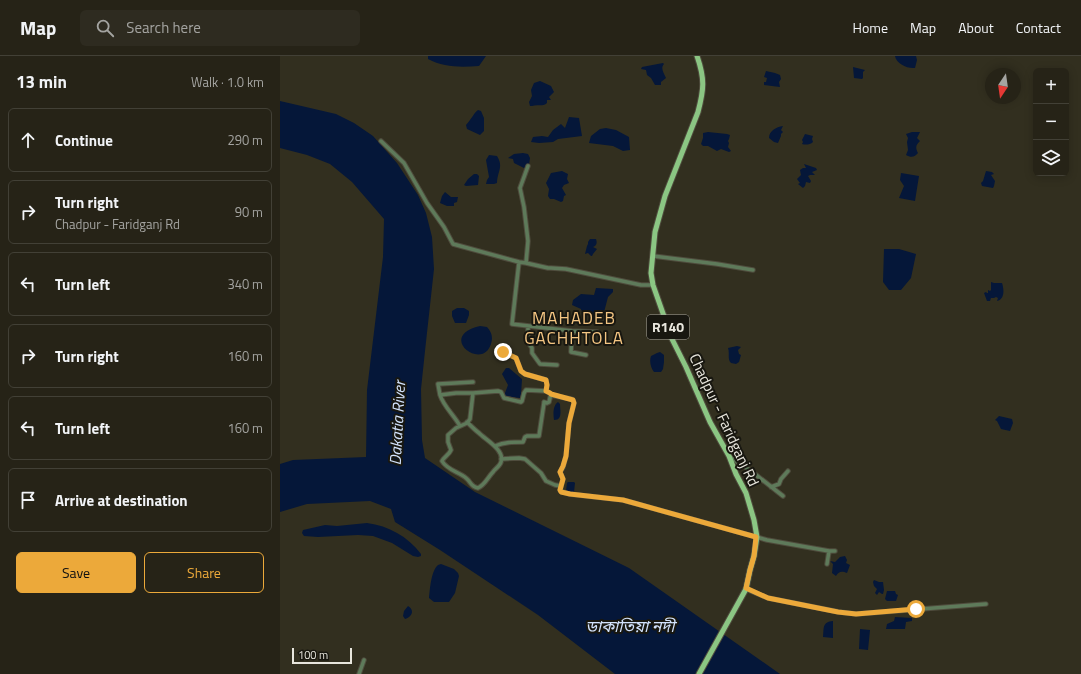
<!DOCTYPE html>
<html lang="en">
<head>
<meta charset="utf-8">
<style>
	body { margin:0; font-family:"Titillium Web","Noto Sans Bengali",sans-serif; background:#2e2b20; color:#f1f3f6 }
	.controls { position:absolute; right:12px; top:12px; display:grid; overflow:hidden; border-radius:6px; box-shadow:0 2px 10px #0003 }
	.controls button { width:36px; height:36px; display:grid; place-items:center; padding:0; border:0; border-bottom:1px solid #424036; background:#262317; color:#f1f3f6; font:20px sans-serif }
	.compass { position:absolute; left:705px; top:12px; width:36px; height:36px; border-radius:50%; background:#262317; box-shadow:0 2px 10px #0003; rotate:193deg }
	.scale { position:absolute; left:12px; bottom:10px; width:60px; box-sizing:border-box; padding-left:4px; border:2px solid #e8e6dd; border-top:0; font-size:11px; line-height:14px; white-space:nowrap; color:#e8e6dd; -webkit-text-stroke:3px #181710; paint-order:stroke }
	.stop { position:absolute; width:12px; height:12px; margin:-9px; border:3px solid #eca93a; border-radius:50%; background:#fff }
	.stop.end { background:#eca93a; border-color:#fff; box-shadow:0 1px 4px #0008 }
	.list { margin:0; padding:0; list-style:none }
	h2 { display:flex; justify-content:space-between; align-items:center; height:52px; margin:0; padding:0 16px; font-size:17px }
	h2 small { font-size:13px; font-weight:400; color:#a4a4a1 }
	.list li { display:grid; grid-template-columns:26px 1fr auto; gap:12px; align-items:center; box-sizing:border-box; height:64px; margin:0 8px 8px; padding:0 8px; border:1px solid #424036; border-radius:6px }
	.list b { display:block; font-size:15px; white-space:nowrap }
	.list p { margin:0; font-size:13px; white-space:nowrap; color:#a4a4a1 }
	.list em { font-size:13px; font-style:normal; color:#a4a4a1 }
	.actions { display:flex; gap:8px; padding:12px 16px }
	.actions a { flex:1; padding:9px 0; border:1px solid #eca93a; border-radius:6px; text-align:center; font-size:14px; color:#eca93a }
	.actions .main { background:#eca93a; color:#111 }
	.icon { flex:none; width:22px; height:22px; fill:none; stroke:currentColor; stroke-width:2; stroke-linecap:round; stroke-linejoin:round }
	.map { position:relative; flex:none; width:801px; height:618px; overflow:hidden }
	header { display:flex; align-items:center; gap:24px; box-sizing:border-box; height:56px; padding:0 20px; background:#262317; border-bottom:1px solid #424036 }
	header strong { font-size:19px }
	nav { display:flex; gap:22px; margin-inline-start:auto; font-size:14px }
	.search { width:280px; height:36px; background:#2e2b20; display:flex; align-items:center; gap:10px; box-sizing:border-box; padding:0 14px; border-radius:6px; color:#a4a4a1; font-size:15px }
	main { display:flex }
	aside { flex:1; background:#262317 }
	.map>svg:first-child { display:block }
</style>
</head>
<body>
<header>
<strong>Map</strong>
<div class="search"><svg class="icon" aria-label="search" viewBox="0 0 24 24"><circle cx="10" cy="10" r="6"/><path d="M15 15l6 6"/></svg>Search here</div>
<nav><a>Home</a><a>Map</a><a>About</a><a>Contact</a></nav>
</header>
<main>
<aside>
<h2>13 min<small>Walk · 1.0 km</small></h2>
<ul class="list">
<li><svg class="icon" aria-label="ahead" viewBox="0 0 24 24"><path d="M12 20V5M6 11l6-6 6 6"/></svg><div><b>Continue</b></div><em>290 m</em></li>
<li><svg class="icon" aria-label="right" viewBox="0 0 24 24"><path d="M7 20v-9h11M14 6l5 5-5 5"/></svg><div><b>Turn right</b><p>Chadpur - Faridganj Rd</p></div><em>90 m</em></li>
<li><svg class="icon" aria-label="left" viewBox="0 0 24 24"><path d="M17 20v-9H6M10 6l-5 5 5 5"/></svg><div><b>Turn left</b></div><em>340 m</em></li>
<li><svg class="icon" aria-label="right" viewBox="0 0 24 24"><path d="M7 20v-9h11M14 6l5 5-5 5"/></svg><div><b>Turn right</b></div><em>160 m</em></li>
<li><svg class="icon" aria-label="left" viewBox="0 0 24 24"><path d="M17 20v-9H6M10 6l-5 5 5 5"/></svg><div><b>Turn left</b></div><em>160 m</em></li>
<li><svg class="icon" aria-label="arrive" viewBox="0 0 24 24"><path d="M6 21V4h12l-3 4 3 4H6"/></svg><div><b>Arrive at destination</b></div></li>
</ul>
<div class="actions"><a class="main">Save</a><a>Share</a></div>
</aside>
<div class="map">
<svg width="801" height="618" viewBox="0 0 801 618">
	<rect width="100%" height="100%" fill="#322f1f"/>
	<path fill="#051739" d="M148 0H206L199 10C182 11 164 12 148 3Z
		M615 0H636L637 4 635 12C627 13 616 7 615 0Z
		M383 7 384 8C380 12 384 17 386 22L381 26V29H375L371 22 367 19 366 14 361 13 362 11Z
		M573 11 585 14 583 16V22L582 23 574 22Z
		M486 15 495 17 500 19 501 23 499 26 500 31 484 29V26H486L487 22 484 21Z
		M260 25 271 30 274 36 269 41 271 44H267V47C263 51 257 48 252 50H250L249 46 252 40 251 34 254 27Z
		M0 45 56 58 74 67 93 80 117 107 138 139 146 157 152 181 154 213 145 295 141 333 142 384 145 402 195 436 349 512 500 618H335L258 559 160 494 115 466 111 453 90 445 27 448 0 456V408L13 404 86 401 87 334 103 201 104 163 72 126 50 108 27 99 0 92Z
		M198 54 201 55 204 62V75L200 79 187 73 186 69C191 64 193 58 198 54Z
		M289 61 299 62 302 80 278 83 273 86 259 87 251 86 253 81 262 80 268 81 273 74 281 68 285 72Z
		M503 70 501 74 503 76 501 78V80L498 87 494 86 489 82C489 75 496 71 503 70Z
		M326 72 336 74 349 81 350 94 343 95 333 90 309 87 311 80 320 73Z
		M428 76 447 78 450 79 449 83 448 85 449 87 448 91 451 95 449 96 441 93 437 95 428 90H423L421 88 423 82V77Z
		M632 76H640L637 82 640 85C636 89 635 91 638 97 635 101 631 102 626 99L628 94 627 86 628 82 626 78Z
		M525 78 533 80 532 83 533 86C530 89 525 89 522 88L523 86 522 84Z
		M243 97 248 98 250 102 249 109 246 113 234 107 233 103 228 102 234 98Z
		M209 99 217 100C224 111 217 116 217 127L214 128H206L207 124 209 121 206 104Z
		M524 108 536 112 537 114 532 116 535 119H530L528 120 531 125 530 127 526 126 525 130 523 132 518 128 520 127 517 123 521 119 520 114 523 112H526Z
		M282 115 288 118 287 123 289 127 284 129 282 132 286 139 284 140 283 145 281 146 274 143H270L268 140 269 133 266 127 271 117Z
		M706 115 712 116 714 118 711 119 715 125 714 130 713 132 702 130 701 127 703 125Z
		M621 117 639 120 635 145 619 142 624 130 620 124Z
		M194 118H197L199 120 198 129 186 130 184 129 188 123Z
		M165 136 171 141H178L177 146 174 147V150H167L160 147 162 140Z
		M310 183H316C317 186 317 188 315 190L313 191 317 193 313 198 312 200H311L308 197 305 198 307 190 308 188V186Z
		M604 193H619L636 198 631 222 621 234H609L603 226Z
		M711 226 714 227H722C724 233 725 243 717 245L718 242 716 241 714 242H711L710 245H707L704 237 706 236 707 237H708V234L710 235 711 234Z
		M316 232 333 233V236L328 241 323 260 320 262 305 257 301 254V253L292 249 293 244 301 238 314 239Z
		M177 252H184L189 255V259L186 267H175L172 260V255Z
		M200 270 207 271C212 276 213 282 211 288 202 316 156 280 200 270Z
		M457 290 461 291 458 294 459 298 461 299 459 306 456 308 451 307C447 303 450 297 448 292Z
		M380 296 384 299V306L383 313 381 316H374C371 312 369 306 371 300L377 297Z
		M226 312H229L236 318 242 323 241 339 240 342 225 340V337L228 329 222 318Z
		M278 346 280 348C280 354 283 364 274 364 273 358 273 349 278 346Z
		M719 360 732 363 733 367 730 375 721 373 717 365 715 364Z
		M288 426H294L295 427 294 436H287L286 435 287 427Z
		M87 467C109 470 127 480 141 498V500L138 501 133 500 112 487 93 480 78 479 38 481 24 480 22 477 23 474 45 469 57 470Z
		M565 500 567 504 566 507 570 509 567 517C562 515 559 515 556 520L552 517 553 508 550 505 555 506 560 501Z
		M161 508 174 513 178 517 179 520 175 537 169 546H154L149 542C150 533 151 515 158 509Z
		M594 524 599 526H603L604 534 603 538H602L599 536 597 539 595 537 597 533 594 530 593 526Z
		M607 535H615L616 538 618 539 616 545H607L605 543Z
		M128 550C135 554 132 561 125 563L123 560 124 555Z
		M615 561 632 562V565L626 566 625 573H606L607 568 614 565Z
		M553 565V582L543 581C544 572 542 566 553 565Z
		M580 573 590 574 588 594 579 593Z"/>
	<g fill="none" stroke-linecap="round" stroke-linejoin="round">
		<defs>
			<path id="minor" d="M101 85 124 107 147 147 164 171 173 188 239 206 246 207 268 212H271L286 213 361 229H373
				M373 200 437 208 473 214
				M239 206 232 268 292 275 317 276
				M246 207 248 185 244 151 240 132 248 110
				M248 270V286L252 292V297L260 308 277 309
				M292 275 291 296 306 299
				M223 296 236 302 241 315 245 318 266 324 267 329 266 335
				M193 337 218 335 221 336 224 342 241 346 242 345 244 337 246 334 266 335 271 338 269 346 267 347 264 346V347L259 380H247L245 381 243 386C233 386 225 386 215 390
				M160 339 158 328 193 326
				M271 339 291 343 293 344 294 347 289 367 286 400 283 411 280 416 283 423 280 434 283 436 289 438 343 444 487 484 549 495H555
				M180 370C174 359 164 351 160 339L176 337H193L190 363 187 367 176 372 168 379V386L171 394C169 399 164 401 162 405 167 414 179 416 186 422 191 426 191 431 198 432 205 429 208 421 213 416 215 413 220 410 221 406 225 394 206 384 199 377 195 374 191 370 187 366
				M450 401 471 415 503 440
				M221 403 239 402 245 403 261 417 266 425 275 429 281 430
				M491 431 499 428 501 423 508 415
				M547 508 549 495
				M466 533 488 542 559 556 576 558 706 548
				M79 618 84 604"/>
			<path id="primary" d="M417 0C425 23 424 33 418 56L385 140 375 176 371 217 373 229 392 283 406 311 430 366 449 400 456 418 466 437 474 464 477 481 474 500 470 514 466 533 419 618"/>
		</defs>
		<use href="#minor" stroke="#4f4c3d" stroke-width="5.5"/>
		<use href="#primary" stroke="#4f4c3d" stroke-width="7"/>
		<use href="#minor" stroke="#5e7a5a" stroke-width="3.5"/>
		<use href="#primary" stroke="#8bc683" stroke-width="5"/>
	</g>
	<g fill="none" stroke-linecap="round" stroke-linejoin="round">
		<path stroke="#eca93a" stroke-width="5" d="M223 296 236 302 241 315 245 318 266 324 267 329 266 335 270 337 271 338 293 344 294 347 289 367 286 400 283 410 280 416 283 423 280 434 281 436 290 438 343 444 476 481 474 500 470 514 466 532 488 542 558 556 576 558 636 553"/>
	</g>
	<g text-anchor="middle" stroke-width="4" stroke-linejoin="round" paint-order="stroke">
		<rect fill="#181710" stroke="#aaa8a0" stroke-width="1" x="367" y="259" width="42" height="24" rx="3"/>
		<g font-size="14" font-weight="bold" fill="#e8e6dd">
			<text x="388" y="276">R140</text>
		</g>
		<g font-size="15" fill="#e8e6dd" stroke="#181710">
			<text transform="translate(444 364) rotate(65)" y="5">Chadpur - Faridganj Rd</text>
		</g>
		<g font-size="16" font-style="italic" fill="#d3e3fd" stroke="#181710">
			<text transform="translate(117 367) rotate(-87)" y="6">Dakatia River</text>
			<text x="350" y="576">ডাকাতিয়া নদী</text>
		</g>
		<g font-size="17" letter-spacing="1" fill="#f5c683" stroke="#181710">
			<text x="294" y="268">MAHADEB<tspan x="294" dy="20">GACHHTOLA</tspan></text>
		</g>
	</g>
</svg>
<div class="controls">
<button>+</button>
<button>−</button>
<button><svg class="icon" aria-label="layers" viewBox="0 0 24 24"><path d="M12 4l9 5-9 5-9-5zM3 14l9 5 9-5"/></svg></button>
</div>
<svg class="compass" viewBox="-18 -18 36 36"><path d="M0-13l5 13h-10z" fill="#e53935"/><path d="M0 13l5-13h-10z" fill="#a4a4a1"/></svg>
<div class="scale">100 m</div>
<div class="stop" style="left:636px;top:553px"></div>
<div class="stop end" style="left:223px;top:296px"></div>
</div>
</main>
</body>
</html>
